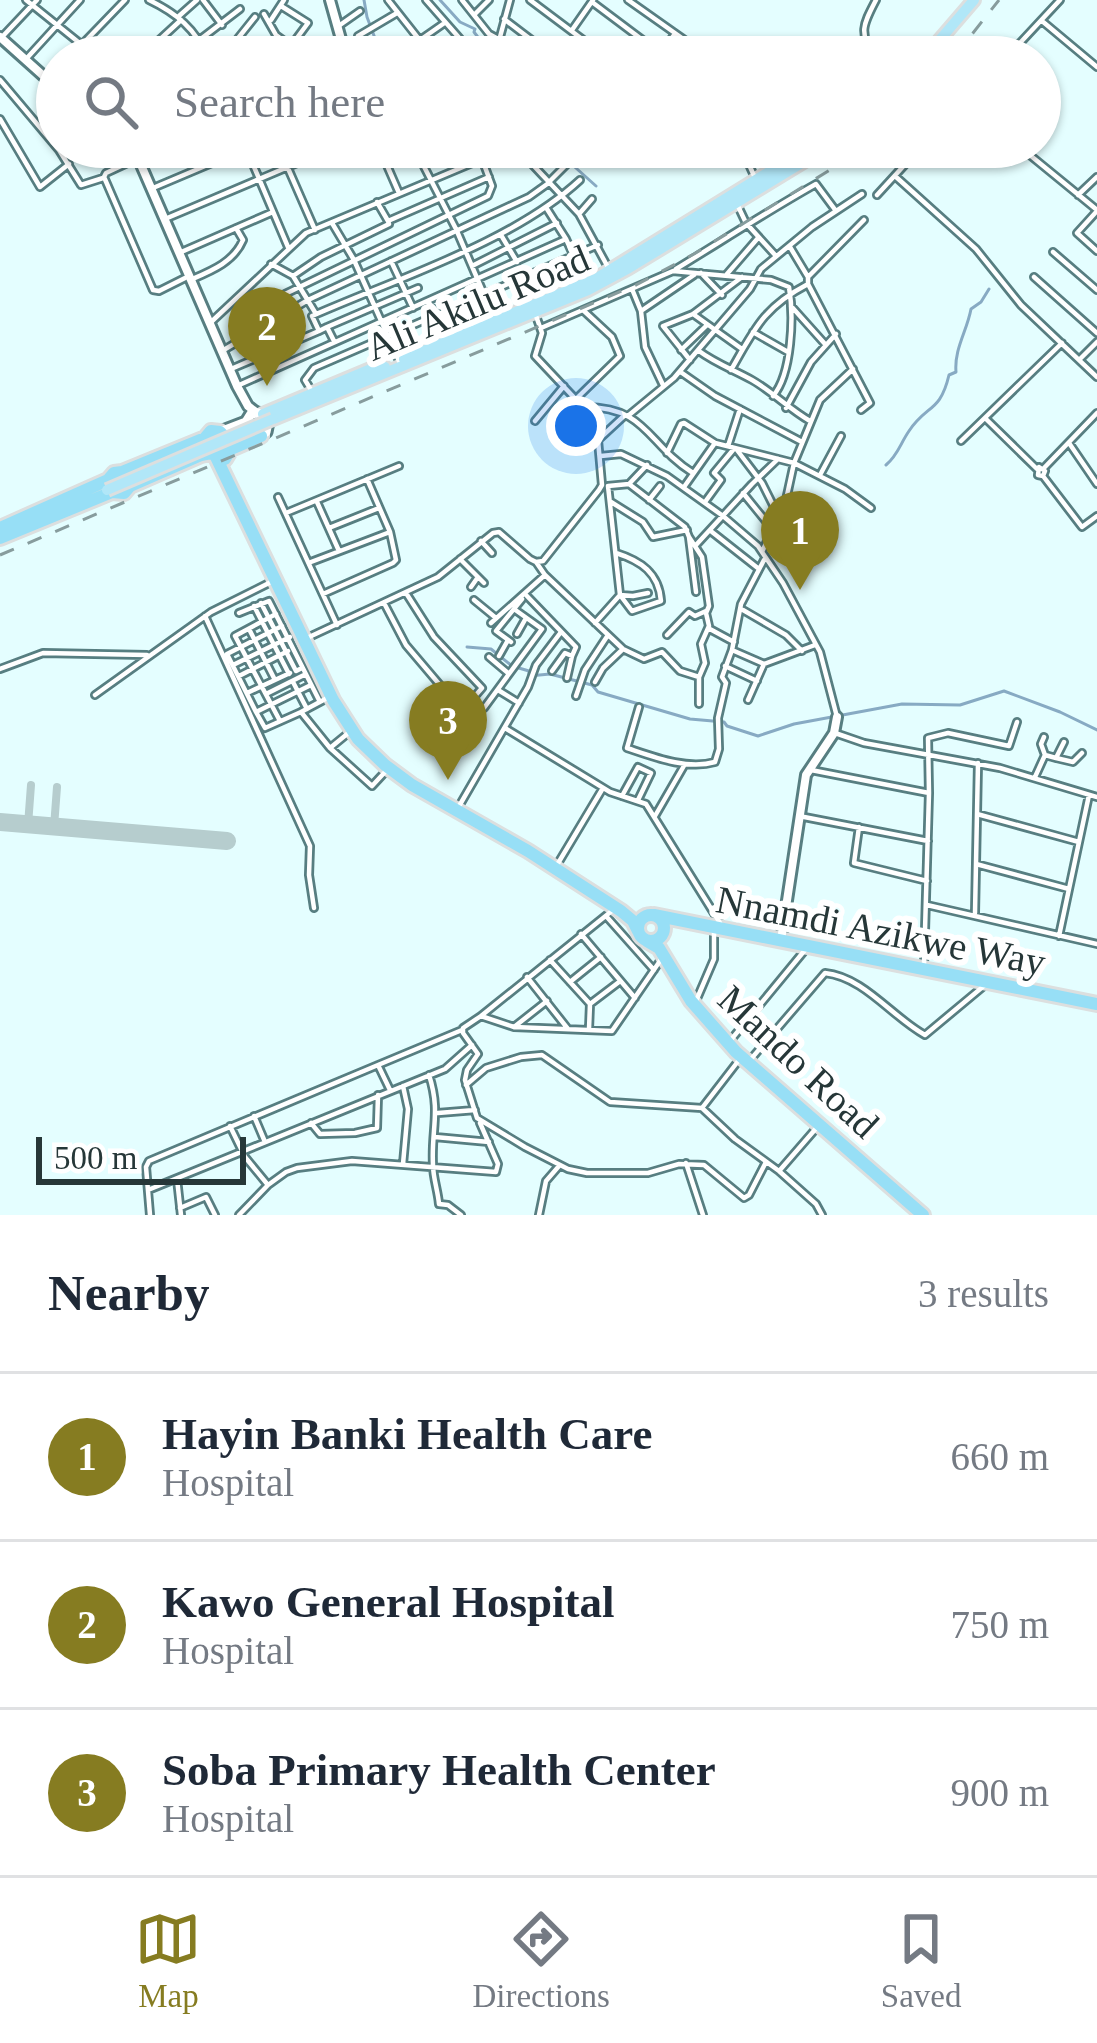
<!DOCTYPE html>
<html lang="en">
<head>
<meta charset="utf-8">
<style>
	body { margin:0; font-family:"Times New Roman",serif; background:#f6f6f7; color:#1f2937 }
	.scale { position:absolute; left:36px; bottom:30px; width:210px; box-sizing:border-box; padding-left:12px; border:6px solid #263738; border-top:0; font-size:33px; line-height:42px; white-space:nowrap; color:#263738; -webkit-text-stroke:9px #fff; paint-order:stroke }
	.you { position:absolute; left:576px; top:426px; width:42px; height:42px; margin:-30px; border:9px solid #fff; border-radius:50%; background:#1a73e8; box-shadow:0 0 0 18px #1a73e833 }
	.badge { display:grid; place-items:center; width:78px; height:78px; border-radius:50%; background:#867c21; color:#fff; font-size:39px; font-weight:700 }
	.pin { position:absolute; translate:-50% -99px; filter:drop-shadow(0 3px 6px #0008) }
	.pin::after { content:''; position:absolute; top:63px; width:42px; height:36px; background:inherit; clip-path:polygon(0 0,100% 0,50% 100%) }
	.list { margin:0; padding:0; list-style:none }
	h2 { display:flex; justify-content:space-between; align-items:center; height:156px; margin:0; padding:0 48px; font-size:51px }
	h2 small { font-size:39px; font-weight:400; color:#747a83 }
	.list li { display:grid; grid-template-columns:78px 1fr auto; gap:36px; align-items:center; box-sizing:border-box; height:168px; padding:0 48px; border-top:3px solid #e0e1e3 }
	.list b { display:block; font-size:45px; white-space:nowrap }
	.list p { margin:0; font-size:39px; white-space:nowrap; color:#747a83 }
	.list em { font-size:39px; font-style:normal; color:#747a83 }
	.icon { flex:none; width:66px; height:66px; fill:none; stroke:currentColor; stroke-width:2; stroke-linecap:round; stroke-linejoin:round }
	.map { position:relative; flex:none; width:1097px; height:1215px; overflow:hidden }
	.search { position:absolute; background:#fff; box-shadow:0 3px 9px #0004; left:36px; right:36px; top:36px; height:132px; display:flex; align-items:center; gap:30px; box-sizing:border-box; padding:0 42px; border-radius:66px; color:#747a83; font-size:45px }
	.sheet { height:660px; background:#fff }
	nav { display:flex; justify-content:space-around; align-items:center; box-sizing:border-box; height:168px; border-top:3px solid #e0e1e3; background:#fff; font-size:33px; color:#747a83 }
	nav a { display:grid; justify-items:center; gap:6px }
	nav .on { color:#867c21 }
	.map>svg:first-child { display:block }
</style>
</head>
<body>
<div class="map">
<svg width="1097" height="1215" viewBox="0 0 1097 1215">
	<rect width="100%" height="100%" fill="#e4feff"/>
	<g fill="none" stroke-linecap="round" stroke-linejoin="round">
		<path stroke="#87aac3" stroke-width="3" d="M364 0 367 17 379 49
			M440 0 460 22 475 29 474 32 480 40 489 42 493 46
			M558 147 567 160 596 186
			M886 465C898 455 900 444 909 431 927 404 940 413 949 375L956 372C954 349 967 331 971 309L981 302 989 289
			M467 647 491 649 512 666 529 671V676L550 674 592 685 598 692 690 719 724 722 727 726 758 736 794 724 902 704 960 705 1004 691 1060 712 1097 730"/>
		<path stroke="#b6cdce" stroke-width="8" d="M28 825 31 785
			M54 827 57 787"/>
		<path stroke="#b6cdce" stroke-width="18" d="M0 822 227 841"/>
		<defs>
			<path id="minor" d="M26 0 82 45
				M149 0C176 13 196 29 207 57
				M203 0 222 25
				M388 0 433 57
				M426 0 476 57
				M462 0 489 34 500 40
				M530 0 606 57
				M628 0 689 43 699 57
				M592 2 660 53
				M281 6 308 23 291 46
				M264 14 276 35 306 57
				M474 15 489 0
				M179 16 197 0
				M504 19 554 57
				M271 20 284 0
				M1042 21 1097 67
				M340 25 360 11
				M572 30 593 0
				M3 36 37 0
				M358 36 397 13
				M500 37 510 0
				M202 38 240 9
				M70 57 125 0
				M134 57 155 44 181 20
				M209 57 235 42 255 17
				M270 57 277 51
				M379 57 420 40 443 24
				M560 57 580 38
				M657 57 675 34
				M873 57C859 31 863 25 876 0
				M1007 57 1060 0
				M27 58 80 0
				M0 80 59 150 81 185 103 178
				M0 119 40 187 69 164
				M294 147 300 161
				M379 147 399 193
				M414 147 456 229 495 320
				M516 147 579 214 610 271
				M625 147H631
				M741 147 756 180
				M785 147 792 157
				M1020 147 1097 210
				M246 148 288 247
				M138 158 164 147
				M134 160 106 173 104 177 153 290 159 291 185 278
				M287 166 315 230
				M895 176 976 249 1021 305 1097 377
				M549 182 584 147
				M153 188 250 147
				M877 195 921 147
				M1078 195 1097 177
				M377 202 388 221 489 177
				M737 204 746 223 776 256
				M547 209 566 239 586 283
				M1097 211 1077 233 1097 251
				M579 214 592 199
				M165 219 335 147
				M332 223 354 260 399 361
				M501 235 517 262
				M790 247 808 277V284L870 403 861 410
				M1053 252 1097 290
				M179 253 273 212
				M391 261 413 308
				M271 264 293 276 316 314
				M472 266 557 223
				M676 269C722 241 768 211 816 184L836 211
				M701 273 722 295
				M727 274 758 238
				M293 276 321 257 389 224 388 221
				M809 276 864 220
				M1034 277 1097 333
				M190 280C211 271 234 262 243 240L236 228
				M632 289 641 311 645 347 663 385
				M429 302 445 340
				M791 306 825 344
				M641 311 694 275
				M250 314 285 294 488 196 492 186 482 159
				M693 314 742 349
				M209 324 306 233 482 159 504 147
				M327 327 418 288
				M541 328 673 271 771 280 789 287C794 316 792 374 773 396
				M753 332 788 352
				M334 341 327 327 319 331 312 316C396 279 513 242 580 180
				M681 350 706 326
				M222 351 308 300 529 197 550 182
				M699 351C715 363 734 370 752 380 773 392 789 409 810 421
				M1080 359 1097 342
				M690 360 663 326 693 314 742 277
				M231 369 319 331
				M731 370C755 328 764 307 808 284
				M682 373 715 396 802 442
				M237 386 566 239
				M311 390 305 380 314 368 598 245
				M577 398 620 356 612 337 583 310
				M585 407C647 407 647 444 693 473
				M786 408 811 362 836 334
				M629 415 674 378 750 289 761 269 812 227 862 194
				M985 418 1037 469
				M535 421 564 386
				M598 440 625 415
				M961 441 1062 343
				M1069 443 1097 484
				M728 446 740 409
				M737 450 762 483 778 515
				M667 453 681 424 684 423 715 443 794 463 845 489 871 508
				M601 456 621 454 667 476 723 516 758 546 783 583 820 652 837 717
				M1039 467 1045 471 1043 476 1038 475Z
				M1044 468 1097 413
				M820 475 841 436
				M1043 476 1082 527 1097 516
				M629 484 685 527 689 537 696 592
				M608 486 620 595 632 611 661 601C659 573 641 561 616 553
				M608 486 629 484 647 465
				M684 487 715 443
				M743 493 773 530
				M278 497 337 625
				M649 500 660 486
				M317 502 339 551
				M611 502 643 522 653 537 687 530
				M705 502 721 480 714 473 733 450
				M286 513 399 466
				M329 528 379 508
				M712 532 759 569
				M689 537 702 557 709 606 706 613 709 626 701 644 705 663 699 677V704
				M481 541 492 553
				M696 545 752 484 778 459
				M762 552 786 500 794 463 820 400 853 369
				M460 559 484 583
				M311 562 390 532
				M536 562 545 575 623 649 644 659 662 652 680 671 699 677
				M471 587 478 577
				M323 594 393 563 396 560 390 532 367 479
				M525 594 576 647 572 656 565 653 552 671
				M474 600 496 618
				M261 603 296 671 302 668
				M384 603 406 645 462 711 482 688 434 637 406 593
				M254 606 289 674
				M743 610 786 635 802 651
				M239 613 269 601 320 702
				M276 614 235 636 280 721
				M205 616 310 846 309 875 314 908
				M491 623 545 575
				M595 623 620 595 633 596 648 593
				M282 626 227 654 256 712 311 685
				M708 628 734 642
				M249 629 275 680
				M517 634 526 618
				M667 635 689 612 695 616 706 611
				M307 638 438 577 493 533 499 532 530 559 536 562 543 561 599 490 602 485 598 440 583 407 535 356 542 333 535 313
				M511 642 496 631 522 599
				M732 650 764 664
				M499 656 508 640
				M489 657 508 673
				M233 665 290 637
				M725 666 757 681
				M0 669 43 653 147 655
				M239 676 288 651
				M567 678 572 656
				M293 682 307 709
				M595 682 603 668 623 649
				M498 690 519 703
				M247 693 290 673
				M268 693 306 674
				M95 695 211 612 271 582
				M331 696 301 712 330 748 372 786 385 772
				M576 696 585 670 608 635
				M748 700 764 664 815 645
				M639 707 627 748C654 757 687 770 715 762L719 749 718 718 726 683 722 677 732 650 741 604 764 560
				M484 708 542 629 514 609
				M256 712 265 728 301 712
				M505 728 610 792 646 804 720 923
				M835 733 864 743 1000 768 1097 797
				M1044 737 1041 744 1045 755
				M1064 742 1056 758 1073 762 1082 753
				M330 748 352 730
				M811 770 929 793
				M1035 777 1045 755 1056 758
				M622 796 638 767 651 773 638 800
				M458 808 528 687 536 665 561 632
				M977 814 1079 842
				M655 816 685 764
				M799 816 928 841
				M859 827 854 863 927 881
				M976 864 1069 889
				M557 865 603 788
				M927 905 1097 944
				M613 910 481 1016 463 1028V1033L478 1054 467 1070 465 1080 477 1118 525 1147 568 1169 587 1173H648L679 1164 704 1165 744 1198 749 1195 766 1162
				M975 913 978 763
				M606 916 654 970
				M581 934 635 998
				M1059 936 1089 795
				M550 960 590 1004 589 1029
				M924 965 929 793 928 738 948 733 1009 746 1017 722
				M527 977 568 1029
				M570 982 601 957
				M696 1001 714 959V932
				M590 1004 619 982
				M481 1016 514 1027 612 1031 662 958
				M514 1027 547 1001
				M730 1041 805 950
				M751 1059 825 973C864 977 892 1017 925 1035L985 985
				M429 1075C441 1112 431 1129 433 1165 433 1178 438 1191 439 1204L448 1205 461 1215
				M466 1085 486 1068 521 1057 542 1055 610 1102 702 1108 735 1139 779 1171 816 1204 822 1215
				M403 1086 408 1109 403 1164
				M390 1090 378 1065 462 1030
				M702 1108 739 1060
				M438 1113 475 1110
				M254 1116 265 1142
				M311 1123 320 1134 355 1133 377 1128 378 1095
				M230 1126 245 1157 268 1185
				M435 1137 489 1142
				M686 1163 703 1215
				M780 1170 819 1125
				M177 1179 181 1215
				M148 1190 445 1069 472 1045
				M180 1208 206 1197 215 1215
				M150 1215 146 1167 149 1161 378 1065
				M239 1215 268 1185 286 1172 297 1168 352 1161 496 1172 498 1164 480 1123
				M539 1215 546 1181 559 1166"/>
			<path id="tertiary" d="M330 0 346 57
				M0 37 57 88
				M495 52 497 48
				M127 147 138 158 237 386 248 406 257 413
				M781 940 806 775 834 733 837 717"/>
			<path id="secondary" d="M220 432 246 422 251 414 258 413 268 422 266 432 259 436"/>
			<path id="primary" d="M925 57 974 0
				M404 359 597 278 809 147
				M263 414 373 368 385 367
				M273 419 588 290 629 268 828 147"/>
			<path id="trunk" d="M214 453 333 700 358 739 385 765 412 785 528 851 621 911 633 921 638 931
				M225 459 231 449 261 436
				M122 472 205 438 211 431 220 432C227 438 228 445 221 451L201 455 130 486 124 493 112 492 108 480 114 473 122 472 129 478 130 486
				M0 528 108 480
				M0 538 112 492
				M638 928a13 13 0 1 1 26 0a13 13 0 1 1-26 0Z
				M654 915 1097 1004
				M647 941 659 948 691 1001 736 1052 923 1215"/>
		</defs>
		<use href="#minor" stroke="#577e81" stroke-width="10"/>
		<use href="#tertiary" stroke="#577e81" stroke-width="14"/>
		<use href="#secondary" stroke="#577e81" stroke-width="15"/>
		<use href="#primary" stroke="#dcdfdf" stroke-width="16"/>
		<use href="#trunk" stroke="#dcdfdf" stroke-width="18"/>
		<use href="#minor" stroke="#fff" stroke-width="4.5"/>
		<use href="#tertiary" stroke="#fff" stroke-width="8"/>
		<use href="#secondary" stroke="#fff" stroke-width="9"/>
		<use href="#primary" stroke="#b1e7f8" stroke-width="10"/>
		<use href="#trunk" stroke="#97dff6" stroke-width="12"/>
		<path stroke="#879c9d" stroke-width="3" stroke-dasharray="15 15" stroke-linecap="butt" d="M954 57 999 0
			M0 555 636 285 694 254 867 147"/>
		<defs>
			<path id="primary-bridge" d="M107 490 273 419"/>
		</defs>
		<use href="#primary-bridge" stroke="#dcdfdf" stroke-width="16" stroke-linecap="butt"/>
		<use href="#primary-bridge" stroke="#b1e7f8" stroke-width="10"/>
	</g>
	<g text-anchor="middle" stroke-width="12" stroke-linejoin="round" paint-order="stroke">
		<g font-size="39" fill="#263738" stroke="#fff">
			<text transform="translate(477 302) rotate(-23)" y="14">Ali Akilu Road</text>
			<text transform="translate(881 930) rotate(11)" y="14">Nnamdi Azikwe Way</text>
			<text transform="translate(799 1061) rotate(43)" y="14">Mando Road</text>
		</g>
	</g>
</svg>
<div class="scale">500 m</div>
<div class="you"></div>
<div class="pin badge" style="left:800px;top:590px">1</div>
<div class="pin badge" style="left:267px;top:386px">2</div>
<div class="pin badge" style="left:448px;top:780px">3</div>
<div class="search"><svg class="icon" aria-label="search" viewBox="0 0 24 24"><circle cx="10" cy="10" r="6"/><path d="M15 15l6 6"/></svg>Search here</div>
</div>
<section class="sheet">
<h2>Nearby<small>3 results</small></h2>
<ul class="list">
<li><span class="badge">1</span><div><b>Hayin Banki Health Care</b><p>Hospital</p></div><em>660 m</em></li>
<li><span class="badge">2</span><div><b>Kawo General Hospital</b><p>Hospital</p></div><em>750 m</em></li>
<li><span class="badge">3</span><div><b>Soba Primary Health Center</b><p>Hospital</p></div><em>900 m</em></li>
</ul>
</section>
<nav>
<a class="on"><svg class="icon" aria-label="map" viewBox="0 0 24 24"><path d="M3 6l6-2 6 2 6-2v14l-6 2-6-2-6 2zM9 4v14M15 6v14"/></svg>Map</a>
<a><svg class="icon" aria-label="directions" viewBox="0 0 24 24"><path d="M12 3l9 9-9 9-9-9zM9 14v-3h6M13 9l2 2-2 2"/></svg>Directions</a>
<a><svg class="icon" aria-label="saved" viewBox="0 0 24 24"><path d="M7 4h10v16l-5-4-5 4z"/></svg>Saved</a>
</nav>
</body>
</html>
